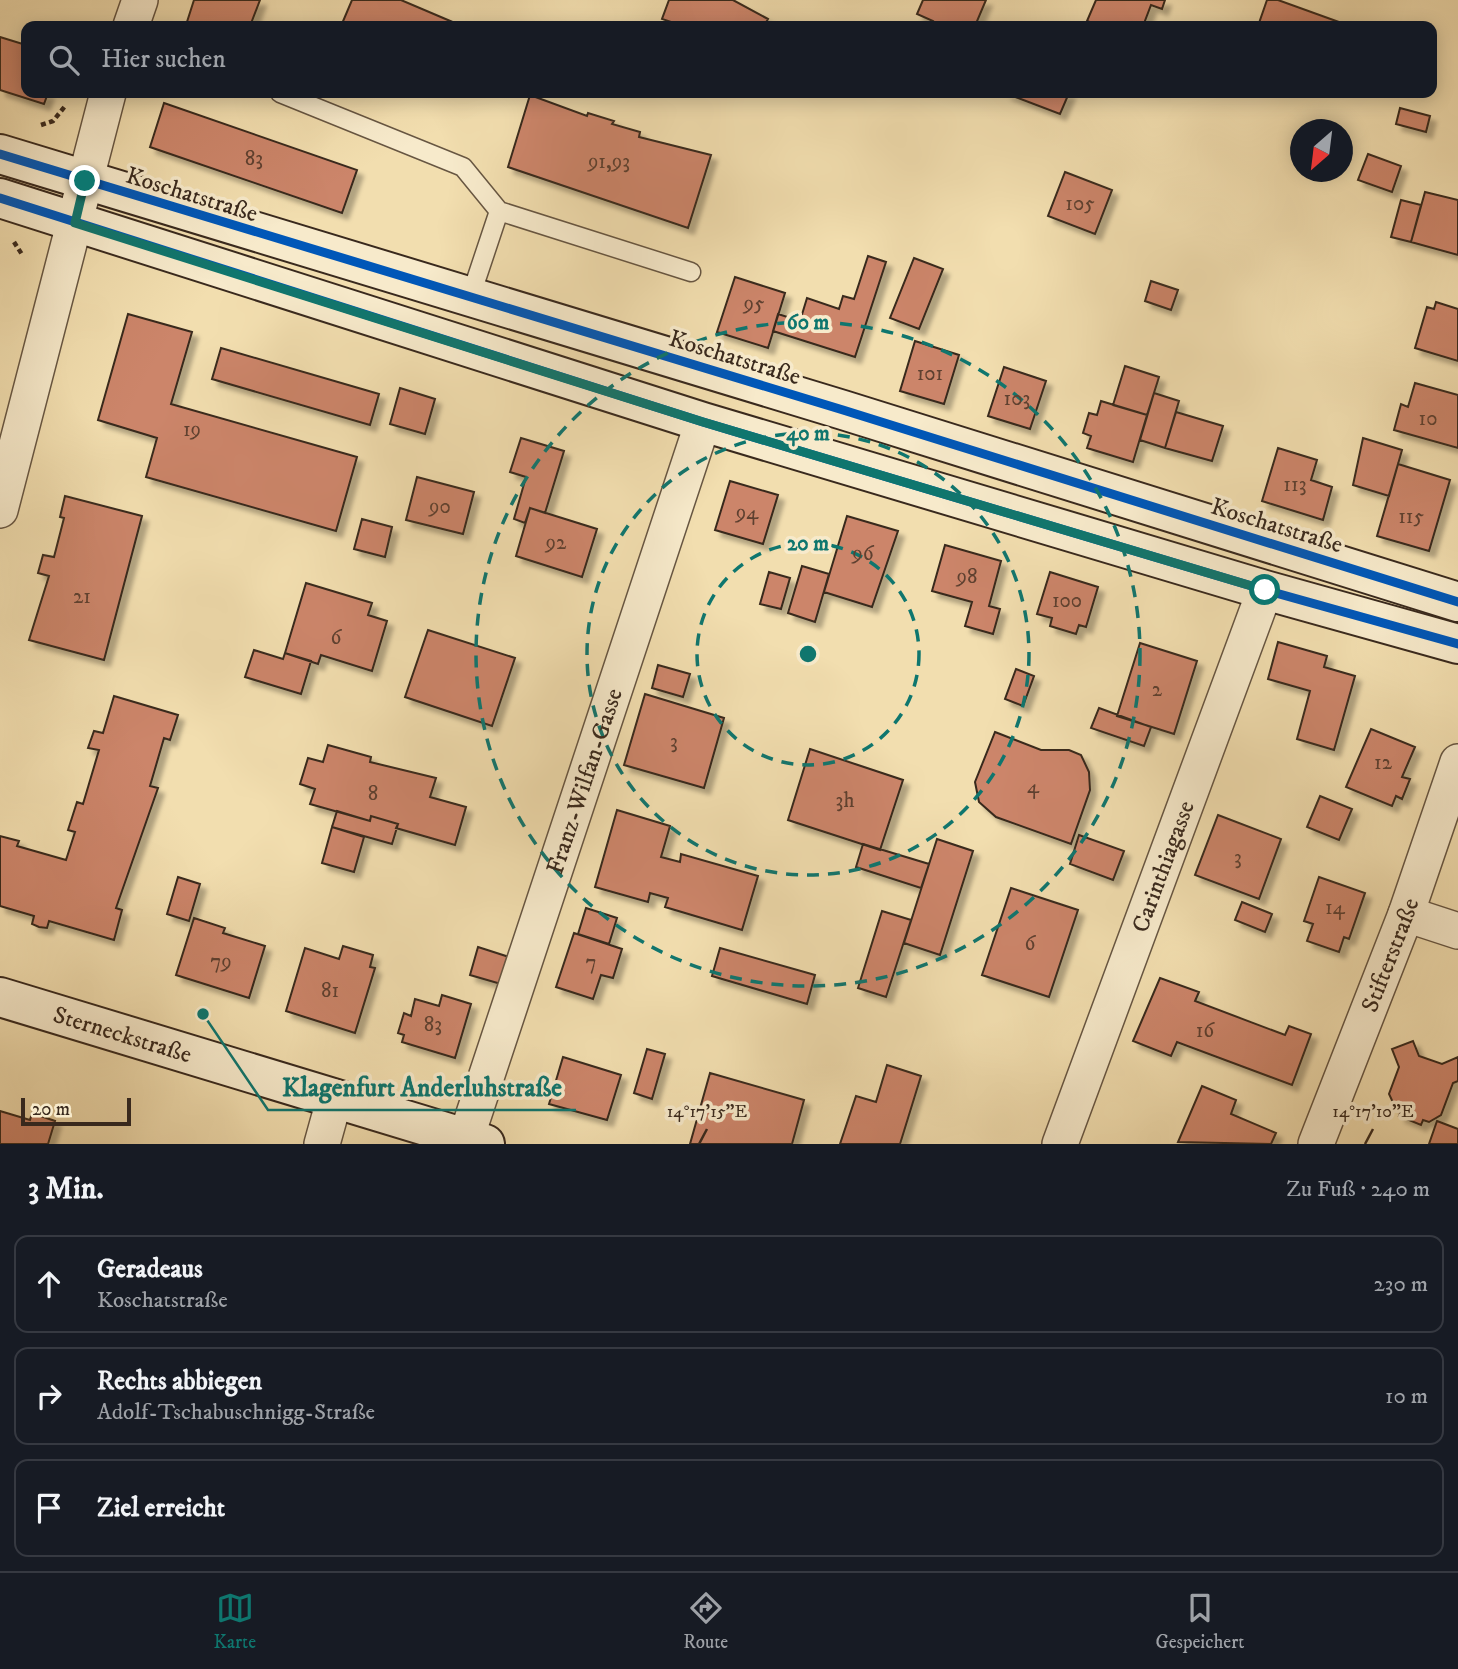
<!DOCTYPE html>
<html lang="de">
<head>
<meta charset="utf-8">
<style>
	body { margin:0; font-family:"IM FELL DW Pica",serif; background:#20242c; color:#f1f3f6 }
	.compass { position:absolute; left:1290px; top:119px; width:63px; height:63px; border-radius:50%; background:#171b24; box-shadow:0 4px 18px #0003; rotate:208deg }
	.scale { position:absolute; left:21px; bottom:18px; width:110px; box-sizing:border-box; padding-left:7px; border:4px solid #39291d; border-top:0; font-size:19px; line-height:24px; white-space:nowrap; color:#39291d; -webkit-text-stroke:5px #f7eacb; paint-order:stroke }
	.stop { position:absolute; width:21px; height:21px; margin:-16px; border:5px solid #0f766e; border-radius:50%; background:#fff }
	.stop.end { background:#0f766e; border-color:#fff; box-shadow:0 2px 7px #0008 }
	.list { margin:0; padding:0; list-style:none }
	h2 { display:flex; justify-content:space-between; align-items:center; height:91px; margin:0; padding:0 28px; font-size:30px }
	h2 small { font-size:23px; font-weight:400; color:#9ea1a6 }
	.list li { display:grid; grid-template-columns:46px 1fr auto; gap:21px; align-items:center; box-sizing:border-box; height:98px; margin:0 14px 14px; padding:0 14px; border:2px solid #363941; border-radius:14px }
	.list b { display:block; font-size:26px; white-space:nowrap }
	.list p { margin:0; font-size:23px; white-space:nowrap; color:#9ea1a6 }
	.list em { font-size:23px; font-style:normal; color:#9ea1a6 }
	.icon { flex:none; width:38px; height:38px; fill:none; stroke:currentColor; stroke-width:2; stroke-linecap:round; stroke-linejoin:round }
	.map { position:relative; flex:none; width:1458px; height:1144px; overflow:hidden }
	.search { position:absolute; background:#171b24; box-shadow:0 4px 18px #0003; left:21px; right:21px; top:21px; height:77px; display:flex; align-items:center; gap:18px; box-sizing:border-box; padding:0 24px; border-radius:14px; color:#9ea1a6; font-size:26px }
	.sheet { height:427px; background:#171b24 }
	nav { display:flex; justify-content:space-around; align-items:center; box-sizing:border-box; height:98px; border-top:2px solid #363941; background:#171b24; font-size:19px; color:#9ea1a6 }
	nav a { display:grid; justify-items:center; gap:4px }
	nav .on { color:#0f766e }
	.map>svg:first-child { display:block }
</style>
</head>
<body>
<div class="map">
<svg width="1458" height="1144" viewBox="0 0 1458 1144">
	<defs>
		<filter id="shadow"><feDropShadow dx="6" dy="6" stdDeviation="2" flood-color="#0004"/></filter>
	</defs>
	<rect width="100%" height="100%" fill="#f2deaf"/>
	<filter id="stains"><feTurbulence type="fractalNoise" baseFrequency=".00286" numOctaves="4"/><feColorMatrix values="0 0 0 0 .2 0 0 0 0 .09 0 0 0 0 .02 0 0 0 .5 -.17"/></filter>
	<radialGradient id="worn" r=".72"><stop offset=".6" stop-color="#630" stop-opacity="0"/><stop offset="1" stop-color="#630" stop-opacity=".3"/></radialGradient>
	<path fill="#cc856a" stroke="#39291d" stroke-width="2" filter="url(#shadow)" d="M194 0H260L250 26H190L186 25Z
		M352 0H401L462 26H341Z
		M669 0H733L768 19 764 26H683L662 19Z
		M923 0H986L975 26H931L933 21 917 14Z
		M1096 0H1165L1162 9 1151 5 1143 26H1100L1087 21Z
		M1267 0H1278L1350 26H1258Z
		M0 37 26 45V93H48L44 104 0 90Z
		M1005 93H1069L1060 114Z
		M530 95 587 116 588 113 614 121 612 124 640 132 639 137 711 155 688 228 508 167Z
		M164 103 357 170 342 213 150 147Z
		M1400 108 1430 116 1426 132 1396 124Z
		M1368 154 1401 166 1392 192 1358 180Z
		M1065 172 1112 190 1095 234 1048 216Z
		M1425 192 1458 200V255L1411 242Z
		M1401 200 1421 205 1411 242 1391 237Z
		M868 256 886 262 855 357 773 331 778 314 800 321 807 298 839 309 843 296 854 299Z
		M914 258 943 269 919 329 890 318Z
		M735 277 785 293 768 348 717 332Z
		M1151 281 1178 290 1171 310 1145 301Z
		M1436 302 1458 309V361L1415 348 1427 307 1434 309Z
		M128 314 192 332 171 404 357 457 336 531 146 477 157 438 98 420Z
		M915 341 959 355 944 404 900 391Z
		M221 348 379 394 370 425 212 379Z
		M1125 366 1159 377 1147 415 1113 405Z
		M1004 367 1046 381 1030 429 988 416Z
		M1415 383 1458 395V448L1394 430 1401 404 1408 407Z
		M400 388 435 399 425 434 390 424Z
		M1154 393 1179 401 1165 448 1140 440Z
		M1101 401 1147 415 1133 462 1087 448 1091 436 1083 433 1089 413 1097 415Z
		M1176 412 1223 426 1212 461 1165 448Z
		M521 438 564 451 545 513 530 508 525 523 514 519 526 477 510 472Z
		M1363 438 1402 450 1389 496 1353 485Z
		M1278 448 1317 460 1311 480 1332 487 1323 520 1262 501Z
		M1398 464 1450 480 1429 551 1377 536Z
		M417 477 474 492 463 534 406 520Z
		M730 481 778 495 763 544 715 530Z
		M65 496 142 516 104 660 29 640 49 576 38 573 43 555 54 557 64 518 60 517Z
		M530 508 597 529 582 577 516 556Z
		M847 516 898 531 872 607 824 592Z
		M362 519 392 527 385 557 354 549Z
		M945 545 1001 561 989 606 1000 609 993 634 965 626 972 602 932 591Z
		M802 566 829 574 815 622 788 613Z
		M769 572 790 578 781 609 760 604Z
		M1050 572 1098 587 1086 627 1079 625 1076 634 1050 626 1052 618 1037 614Z
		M306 583 372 603 368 615 387 621 372 671 321 655 318 664 285 653Z
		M428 630 515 658 492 726 405 697Z
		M1278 642 1327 656 1324 667 1355 676 1334 750 1297 739 1310 691 1268 679Z
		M1140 643 1197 661 1174 734 1117 716Z
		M254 650 283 659 285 653 311 661 301 694 245 677Z
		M658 665 690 674 683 697 652 688Z
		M1016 669 1034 676 1023 706 1005 699Z
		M645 694 724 718 704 788 624 765Z
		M114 696 178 715 170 740 164 738 150 786 158 788 116 908 122 910 114 940 49 921 47 928 39 927 32 924 34 916 0 906V836L19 841 17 846 66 860 75 832 68 830 77 802 83 804 99 750 88 748 94 731 103 733Z
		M1099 708 1151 727 1144 746 1091 728Z
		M1371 729 1415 747 1402 777 1410 779 1402 799 1396 796 1392 806 1346 787Z
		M995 732 1041 750H1069L1081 755 1089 772 1090 790 1071 844 996 817 979 802 975 782Z
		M328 745 371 757 370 762 436 778 430 797 466 807 455 845 396 828 398 824 371 816 370 821 310 804 315 789 300 784 308 758 323 762Z
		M810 749 903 780 880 850 788 820Z
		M1320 796 1352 809 1339 840 1307 827Z
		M617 810 670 826 661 857 680 862 681 854 758 876 742 930 665 907 668 898 650 893 648 902 595 887Z
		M337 811 370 821 371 816 398 824 392 844 332 827Z
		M1218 815 1281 839 1259 899 1195 875Z
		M332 827 364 837 354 872 322 863Z
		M1079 835 1124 851 1113 880 1070 864Z
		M937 839 973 851 940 955 904 943Z
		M863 844 929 864 921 888 856 867Z
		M178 877 200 884 189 921 167 914Z
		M1319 877 1365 893 1349 939 1344 937 1339 952 1307 941 1313 924 1304 921Z
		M1011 888 1078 910 1049 997 982 975Z
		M1242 902 1272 914 1265 932 1235 920Z
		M586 908 617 918 609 944 578 934Z
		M882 911 911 920 886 997 858 988Z
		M194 918 225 928 223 933 265 946 249 998 176 975Z
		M574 933 622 949 613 978 601 975 593 999 556 987Z
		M343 946 373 955 370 967 375 968 355 1033 286 1011 305 948 339 959Z
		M478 947 509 957 501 984 470 975Z
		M720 948 815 975 807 1004 712 976Z
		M1160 978 1199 992 1195 1001 1285 1035 1289 1026 1311 1034 1292 1085 1177 1042 1171 1056 1133 1041Z
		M442 995 471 1004 455 1058 402 1042 404 1035 398 1033 404 1013 411 1016 415 999 439 1006Z
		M1413 1041 1419 1056 1442 1064 1458 1057V1081L1453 1083 1441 1115 1429 1122 1423 1120 1421 1125 1399 1116 1401 1111 1396 1109 1389 1094 1399 1067 1392 1049Z
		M647 1049 665 1054 652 1099 634 1093Z
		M563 1057 621 1075 607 1120 549 1104Z
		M887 1065 921 1076 900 1144H840L856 1096 876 1102Z
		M710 1073 804 1100 792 1144H690Z
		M1202 1086 1236 1100 1231 1114 1276 1133 1271 1144 1178 1142Z
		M0 1111 30 1120 32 1113 55 1121 48 1144H0Z
		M1437 1121 1458 1129V1144H1429Z"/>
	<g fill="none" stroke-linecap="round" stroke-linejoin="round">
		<defs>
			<path id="lane" d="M280 93 463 167 499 211 691 272
				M470 298 499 211"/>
			<g id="street">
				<path d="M131 26 140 0"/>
				<path d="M0 510 108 93"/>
				<path d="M1406 914 1458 931"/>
				<path id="s1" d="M466 1138 703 422"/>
				<path d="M322 1144 335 1097"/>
				<path id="s2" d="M1060 1144 1265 590"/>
				<path id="s3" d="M1316 1144 1406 914 1458 762"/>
			</g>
			<g id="secondary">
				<path d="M0 154 843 410 1458 602"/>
				<path d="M0 198 703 422 1265 590 1458 644"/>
				<path id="s4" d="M0 997 485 1144"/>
			</g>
		</defs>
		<use href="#lane" stroke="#675642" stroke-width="21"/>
		<use href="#street" stroke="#675642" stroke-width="38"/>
		<use href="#secondary" stroke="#39291d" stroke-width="42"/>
		<path stroke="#39291d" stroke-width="4.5" stroke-dasharray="5 3.5" stroke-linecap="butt" d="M41 125 53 121 66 105
			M14 242 23 256"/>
		<use href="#lane" stroke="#f7eacb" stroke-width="18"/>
		<use href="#street" stroke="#f7eacb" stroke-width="35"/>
		<use href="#secondary" stroke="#f7eacb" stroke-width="38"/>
		<defs>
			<path id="cycleway" d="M0 154 843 410 1458 602
				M0 198 703 422 1265 590 1458 644"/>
		</defs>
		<use href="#cycleway" stroke="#f7eacb" stroke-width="13"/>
		<use href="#cycleway" stroke="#0057b8" stroke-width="9"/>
	</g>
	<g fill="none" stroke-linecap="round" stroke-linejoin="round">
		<path stroke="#0f766e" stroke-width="9" d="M85 181 75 223 703 422 1265 590"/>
	</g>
	<path fill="none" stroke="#39291d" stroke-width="2.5" d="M699 1144 707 1129M1365 1144 1373 1129"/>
	<g fill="none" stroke="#0f766e" stroke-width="3.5" stroke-dasharray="12 9">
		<circle cx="808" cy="654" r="111"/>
		<circle cx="808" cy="654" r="221"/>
		<circle cx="808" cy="654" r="332"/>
	</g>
	<g text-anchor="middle" stroke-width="7" stroke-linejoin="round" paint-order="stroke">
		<g font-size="21" fill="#5e4030">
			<text x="254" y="165">83</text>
			<text x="609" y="168">91,93</text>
			<text x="1080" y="210">105</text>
			<text x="754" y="310">95</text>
			<text x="930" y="380">101</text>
			<text x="1017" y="405">103</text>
			<text x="1428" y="425">10</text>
			<text x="192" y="436">19</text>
			<text x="1295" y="491">113</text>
			<text x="440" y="513">90</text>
			<text x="747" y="519">94</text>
			<text x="1411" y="523">115</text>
			<text x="556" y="549">92</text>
			<text x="863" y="560">96</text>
			<text x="967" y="583">98</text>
			<text x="82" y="603">21</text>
			<text x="1067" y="607">100</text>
			<text x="336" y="644">6</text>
			<text x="1157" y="696">2</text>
			<text x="674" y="748">3</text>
			<text x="1383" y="769">12</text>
			<text x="1033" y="793">4</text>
			<text x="373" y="800">8</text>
			<text x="845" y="807">3h</text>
			<text x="1238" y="864">3</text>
			<text x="1335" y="914">14</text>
			<text x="1030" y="950">6</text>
			<text x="221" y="968">79</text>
			<text x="591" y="969">7</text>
			<text x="330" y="997">81</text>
			<text x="433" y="1031">83</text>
			<text x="1205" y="1037">16</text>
		</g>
		<g font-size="24" fill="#39291d" stroke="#f7eacb">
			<text transform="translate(192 194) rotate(17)" y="8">Koschatstraße</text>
			<text transform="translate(735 357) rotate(17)" y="8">Koschatstraße</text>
			<text transform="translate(1277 525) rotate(17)" y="8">Koschatstraße</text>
			<text dy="8" stroke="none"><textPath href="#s1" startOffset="376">Franz-Wilfan-Gasse</textPath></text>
			<text dy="8" stroke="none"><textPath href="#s2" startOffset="296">Carinthiagasse</textPath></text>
			<text dy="8" stroke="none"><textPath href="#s3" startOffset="203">Stifterstraße</textPath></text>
			<text dy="8" stroke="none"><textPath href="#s4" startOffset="128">Sterneckstraße</textPath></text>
		</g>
	</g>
	<g font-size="18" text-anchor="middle" fill="#39291d" stroke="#f7eacb" stroke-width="7" stroke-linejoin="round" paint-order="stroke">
		<text x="707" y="1117">14°17'15"E</text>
		<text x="1373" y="1117">14°17'10"E</text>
	</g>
	<circle cx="808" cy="654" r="10" fill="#0f766e" stroke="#f7eacb" stroke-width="3.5"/>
	<g font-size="21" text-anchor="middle" font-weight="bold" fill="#0f766e" stroke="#f7eacb" stroke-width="7" stroke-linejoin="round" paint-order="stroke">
		<text x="808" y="329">60 m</text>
		<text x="808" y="440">40 m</text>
		<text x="808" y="550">20 m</text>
	</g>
	<path fill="none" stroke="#0f766e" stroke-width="2.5" d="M203 1014L268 1110H576"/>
	<circle fill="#0f766e" stroke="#f7eacb" stroke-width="2.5" cx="203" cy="1014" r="7"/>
	<g font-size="26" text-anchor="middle" font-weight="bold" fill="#0f766e" stroke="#f7eacb" stroke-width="7" stroke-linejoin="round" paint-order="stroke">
		<text x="422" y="1096">Klagenfurt Anderluhstraße</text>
	</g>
	<rect width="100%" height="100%" filter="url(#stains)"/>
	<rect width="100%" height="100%" fill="url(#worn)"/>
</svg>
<svg class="compass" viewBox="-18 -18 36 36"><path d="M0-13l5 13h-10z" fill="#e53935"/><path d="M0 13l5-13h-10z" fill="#9ea1a6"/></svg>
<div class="scale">20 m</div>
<div class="stop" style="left:1265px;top:590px"></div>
<div class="stop end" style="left:85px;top:181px"></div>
<div class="search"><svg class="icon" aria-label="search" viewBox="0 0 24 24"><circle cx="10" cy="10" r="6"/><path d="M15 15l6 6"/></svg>Hier suchen</div>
</div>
<section class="sheet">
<h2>3 Min.<small>Zu Fuß · 240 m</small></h2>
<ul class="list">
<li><svg class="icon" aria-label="ahead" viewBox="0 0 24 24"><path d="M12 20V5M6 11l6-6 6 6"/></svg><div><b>Geradeaus</b><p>Koschatstraße</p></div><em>230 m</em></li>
<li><svg class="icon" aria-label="right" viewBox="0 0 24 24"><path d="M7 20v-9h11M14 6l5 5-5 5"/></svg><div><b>Rechts abbiegen</b><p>Adolf-Tschabuschnigg-Straße</p></div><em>10 m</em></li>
<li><svg class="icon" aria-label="arrive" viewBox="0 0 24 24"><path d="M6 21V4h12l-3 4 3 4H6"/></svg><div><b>Ziel erreicht</b></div></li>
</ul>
</section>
<nav>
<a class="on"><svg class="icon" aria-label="map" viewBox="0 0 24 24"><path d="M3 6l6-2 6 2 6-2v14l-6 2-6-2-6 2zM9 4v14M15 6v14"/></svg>Karte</a>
<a><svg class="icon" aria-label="directions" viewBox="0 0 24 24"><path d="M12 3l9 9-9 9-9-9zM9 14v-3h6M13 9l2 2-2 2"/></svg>Route</a>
<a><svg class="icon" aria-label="saved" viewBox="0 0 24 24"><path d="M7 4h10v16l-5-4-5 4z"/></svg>Gespeichert</a>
</nav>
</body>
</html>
